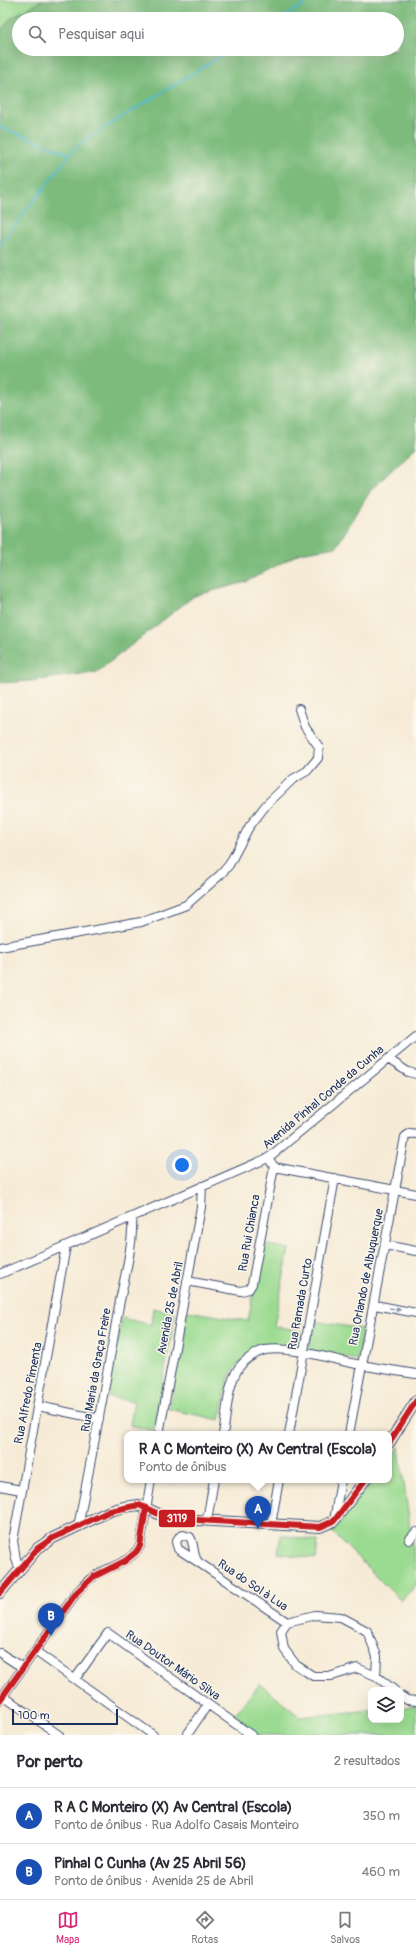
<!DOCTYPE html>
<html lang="pt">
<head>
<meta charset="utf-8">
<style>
	body { margin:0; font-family:Pangolin,sans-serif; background:#f2f2f3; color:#2b2b33 }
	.controls { position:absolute; right:12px; bottom:12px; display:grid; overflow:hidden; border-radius:8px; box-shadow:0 4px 16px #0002 }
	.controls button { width:36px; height:36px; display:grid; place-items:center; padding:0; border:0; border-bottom:1px solid #e1e1e2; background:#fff; color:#2b2b33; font:20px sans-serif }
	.scale { position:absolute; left:12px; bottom:10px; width:106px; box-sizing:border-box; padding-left:4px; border:2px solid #1b2f5e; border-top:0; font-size:11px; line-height:14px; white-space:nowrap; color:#1b2f5e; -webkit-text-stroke:3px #fbf7ec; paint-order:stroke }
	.you { position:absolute; left:182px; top:1165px; width:14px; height:14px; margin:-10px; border:3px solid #fff; border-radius:50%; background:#1a73e8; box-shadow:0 0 0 6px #1a73e833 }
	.badge { display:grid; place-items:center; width:26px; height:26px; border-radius:50%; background:#db2777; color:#fff; font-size:13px; font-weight:700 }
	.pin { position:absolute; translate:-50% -33px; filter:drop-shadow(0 1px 2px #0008) }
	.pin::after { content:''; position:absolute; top:21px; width:14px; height:12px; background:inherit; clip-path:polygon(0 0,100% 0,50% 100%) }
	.popup { position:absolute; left:124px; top:1431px; width:268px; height:52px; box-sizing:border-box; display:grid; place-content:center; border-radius:8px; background:#fff; filter:drop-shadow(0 1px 3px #0005); font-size:13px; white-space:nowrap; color:#7c7c81 }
	.popup b { font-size:15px; color:#2b2b33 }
	.popup::after { content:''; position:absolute; left:50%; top:100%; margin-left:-8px; border:8px solid transparent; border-top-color:#fff }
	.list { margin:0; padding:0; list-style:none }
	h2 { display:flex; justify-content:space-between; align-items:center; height:52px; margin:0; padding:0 16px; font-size:17px }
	h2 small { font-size:13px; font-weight:400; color:#7c7c81 }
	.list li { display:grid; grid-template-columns:26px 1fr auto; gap:12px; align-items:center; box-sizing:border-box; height:56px; padding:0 16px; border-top:1px solid #e1e1e2 }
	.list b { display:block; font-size:15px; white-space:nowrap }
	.list p { margin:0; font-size:13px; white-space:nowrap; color:#7c7c81 }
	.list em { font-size:13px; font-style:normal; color:#7c7c81 }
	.icon { flex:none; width:22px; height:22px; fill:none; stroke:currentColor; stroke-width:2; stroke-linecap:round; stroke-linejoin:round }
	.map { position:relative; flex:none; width:416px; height:1735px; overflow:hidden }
	.search { position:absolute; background:#fff; box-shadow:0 4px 16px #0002; left:12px; right:12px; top:12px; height:44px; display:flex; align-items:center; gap:10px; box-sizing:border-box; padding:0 14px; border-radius:22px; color:#7c7c81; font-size:15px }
	.sheet { height:164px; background:#fff }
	nav { display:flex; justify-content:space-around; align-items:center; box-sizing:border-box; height:56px; border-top:1px solid #e1e1e2; background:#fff; font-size:11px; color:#7c7c81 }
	nav a { display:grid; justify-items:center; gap:2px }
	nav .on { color:#db2777 }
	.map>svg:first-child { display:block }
</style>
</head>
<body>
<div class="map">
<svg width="416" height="1735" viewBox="0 0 416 1735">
	<rect width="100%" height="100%" fill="#fbf7ec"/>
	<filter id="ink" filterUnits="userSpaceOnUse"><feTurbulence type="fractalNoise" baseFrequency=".025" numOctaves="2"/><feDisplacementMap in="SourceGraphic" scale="8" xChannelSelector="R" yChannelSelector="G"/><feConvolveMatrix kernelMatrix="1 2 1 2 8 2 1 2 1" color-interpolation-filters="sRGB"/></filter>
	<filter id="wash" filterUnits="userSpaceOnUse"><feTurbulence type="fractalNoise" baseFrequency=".012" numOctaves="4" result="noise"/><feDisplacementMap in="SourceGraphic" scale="16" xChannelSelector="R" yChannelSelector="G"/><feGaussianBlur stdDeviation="0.9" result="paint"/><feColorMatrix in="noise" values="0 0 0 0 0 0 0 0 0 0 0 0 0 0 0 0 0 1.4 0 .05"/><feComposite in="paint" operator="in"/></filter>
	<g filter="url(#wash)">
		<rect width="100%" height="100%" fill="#f6ebd6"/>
		<path fill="#9bdb91" stroke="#5b8578" d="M0 0H43L10 19 0 32Z
			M263 1244 289 1249 274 1326 302 1331 299 1348 267 1344 246 1355 230 1374 220 1420 169 1409 187 1311 248 1321Z
			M153 1308 175 1313 154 1431 130 1425 134 1401 107 1397 122 1318 151 1325Z
			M314 1321 362 1329 358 1360 308 1351Z
			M399 1447 416 1571V1585L401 1601 332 1532 373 1480H389V1460Z
			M281 1535 318 1541 316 1559 278 1553Z
			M260 1684 300 1717 371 1710V1720H401V1708L416 1705V1735H320L315 1732 313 1735H251L230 1720Z"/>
		<path fill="#7cbb7b" stroke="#4c756c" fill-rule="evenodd" d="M43 0H416V447L371 490 336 547 300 553 246 582 194 596 97 672 30 681 0 683V32L10 19ZM19 19H397V49H19Z"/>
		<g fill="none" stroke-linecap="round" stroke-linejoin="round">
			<path stroke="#51b9cf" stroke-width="2" d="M281 19 311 0
				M0 127 69 154
				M0 245 77 145 232 49"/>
		</g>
	</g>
	<g filter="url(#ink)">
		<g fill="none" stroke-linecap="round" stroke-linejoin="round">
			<defs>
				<path id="minor" d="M0 947 141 922 186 905 220 875 229 865 249 827 266 805 293 779 307 771 318 758 319 747 305 727 299 709
					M388 1059 408 1072 416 1074
					M271 1162 274 1167 416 1194
					M385 1245 416 1251
					M0 1274 268 1158 416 1036
					M187 1281 241 1291 249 1289 252 1284 274 1167
					M375 1305 416 1313
					M38 1406 99 1419
					M159 1434 201 1207 202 1186
					M223 1434C227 1414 227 1386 238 1369 243 1361 256 1352 265 1350 292 1346 330 1359 356 1364 376 1368 396 1371 416 1374
					M289 1434 335 1178
					M349 1434 405 1137 410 1133 416 1134
					M0 1486 21 1490
					M207 1520 214 1480
					M334 1521 341 1480
					M271 1524 279 1480
					M78 1527C92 1455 106 1383 118 1311 123 1283 134 1244 132 1217
					M409 1540 416 1532
					M198 1562 178 1549 176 1542 179 1537 183 1535 190 1537C195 1545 192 1554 198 1562L287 1622 315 1615 341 1617 367 1631 377 1656 376 1676
					M19 1567 16 1559 13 1541 66 1246
					M287 1622 281 1631 284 1649 296 1665 313 1676H332L357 1668 376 1676 394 1690
					M35 1651 153 1735
					M0 1653 23 1668
					M75 1679 108 1633 251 1735
					M3 1696 59 1735
					M401 1696 407 1700 416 1701
					M0 1700 77 1592C82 1587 87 1581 93 1577 108 1567 130 1563 140 1546L151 1480
					M187 1735 208 1704"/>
				<path id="tertiary" d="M389 1443 416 1401
					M0 1593 38 1548 53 1538 110 1511 124 1507 139 1505 163 1516 180 1519 320 1527 334 1521 365 1480"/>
			</defs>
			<use href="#minor" stroke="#3c4b70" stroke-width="10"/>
			<use href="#tertiary" stroke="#3c4b70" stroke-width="12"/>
			<use href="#minor" stroke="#fff" stroke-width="8"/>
			<use href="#tertiary" stroke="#fff" stroke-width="10"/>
			<defs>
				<path id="bus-1" d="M389 1443 416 1401
					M0 1593 38 1548 53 1538 110 1511 139 1505 163 1516 180 1519 320 1527 334 1521 365 1480
					M0 1700 77 1592 93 1577 125 1561 136 1552 140 1546 146 1508"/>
			</defs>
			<use href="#bus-1" stroke="#fbf7ec" stroke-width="9"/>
			<use href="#bus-1" stroke="#c61d23" stroke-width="6"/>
		</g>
		<defs><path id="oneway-solid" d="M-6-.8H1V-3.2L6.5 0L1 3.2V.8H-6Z"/></defs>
		<use fill="#8d97ae" href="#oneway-solid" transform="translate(395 1309) rotate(12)"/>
	</g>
	<g text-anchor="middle" stroke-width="3" stroke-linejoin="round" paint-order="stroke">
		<g font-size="12" fill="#1b2f5e" stroke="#fbf7ec">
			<text transform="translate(323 1097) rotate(-40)" y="4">Avenida Pinhal Conde da Cunha</text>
			<text transform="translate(249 1233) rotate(-80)" y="4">Rua Rui Chianca</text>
			<text transform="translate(366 1277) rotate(-79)" y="4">Rua Orlando de Albuquerque</text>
			<text transform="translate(300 1304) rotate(-80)" y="4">Rua Ramada Curto</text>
			<text transform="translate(170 1308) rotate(-79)" y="4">Avenida 25 de Abril</text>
			<text transform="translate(96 1370) rotate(-80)" y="4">Rua Maria da Graça Freire</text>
			<text transform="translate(28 1393) rotate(-79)" y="4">Rua Alfredo Pimenta</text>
			<text transform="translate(253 1585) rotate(34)" y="4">Rua do Sol à Lua</text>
			<text transform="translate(173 1665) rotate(35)" y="4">Rua Doutor Mário Silva</text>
		</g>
	</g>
	<rect stroke="#fbf7ec" stroke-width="1.5" x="158" y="1509" width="38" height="19" rx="4" fill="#c61d23"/>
	<g font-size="11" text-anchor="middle" font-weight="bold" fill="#fff">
		<text x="177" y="1522">3119</text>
	</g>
</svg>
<div class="controls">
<button><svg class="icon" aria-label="layers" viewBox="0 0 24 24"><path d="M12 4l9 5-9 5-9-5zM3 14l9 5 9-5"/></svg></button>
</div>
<div class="scale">100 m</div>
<div class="you"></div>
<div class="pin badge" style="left:258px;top:1529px;background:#1a4fb4">A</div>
<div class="popup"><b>R A C Monteiro (X) Av Central (Escola)</b>Ponto de ônibus</div>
<div class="pin badge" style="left:51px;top:1636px;background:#1a4fb4">B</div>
<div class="search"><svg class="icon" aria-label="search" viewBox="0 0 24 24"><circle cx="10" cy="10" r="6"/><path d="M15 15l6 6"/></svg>Pesquisar aqui</div>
</div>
<section class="sheet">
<h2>Por perto<small>2 resultados</small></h2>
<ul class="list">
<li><span class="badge" style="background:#1a4fb4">A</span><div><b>R A C Monteiro (X) Av Central (Escola)</b><p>Ponto de ônibus · Rua Adolfo Casais Monteiro</p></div><em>350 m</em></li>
<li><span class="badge" style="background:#1a4fb4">B</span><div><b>Pinhal C Cunha (Av 25 Abril 56)</b><p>Ponto de ônibus · Avenida 25 de Abril</p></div><em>460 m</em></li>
</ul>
</section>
<nav>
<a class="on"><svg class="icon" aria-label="map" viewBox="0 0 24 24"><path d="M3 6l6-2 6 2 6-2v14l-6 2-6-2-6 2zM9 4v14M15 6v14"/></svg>Mapa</a>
<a><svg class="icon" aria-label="directions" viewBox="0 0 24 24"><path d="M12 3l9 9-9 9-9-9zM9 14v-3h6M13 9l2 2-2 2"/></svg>Rotas</a>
<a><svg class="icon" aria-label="saved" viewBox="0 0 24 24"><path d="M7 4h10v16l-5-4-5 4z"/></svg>Salvos</a>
</nav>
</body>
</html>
